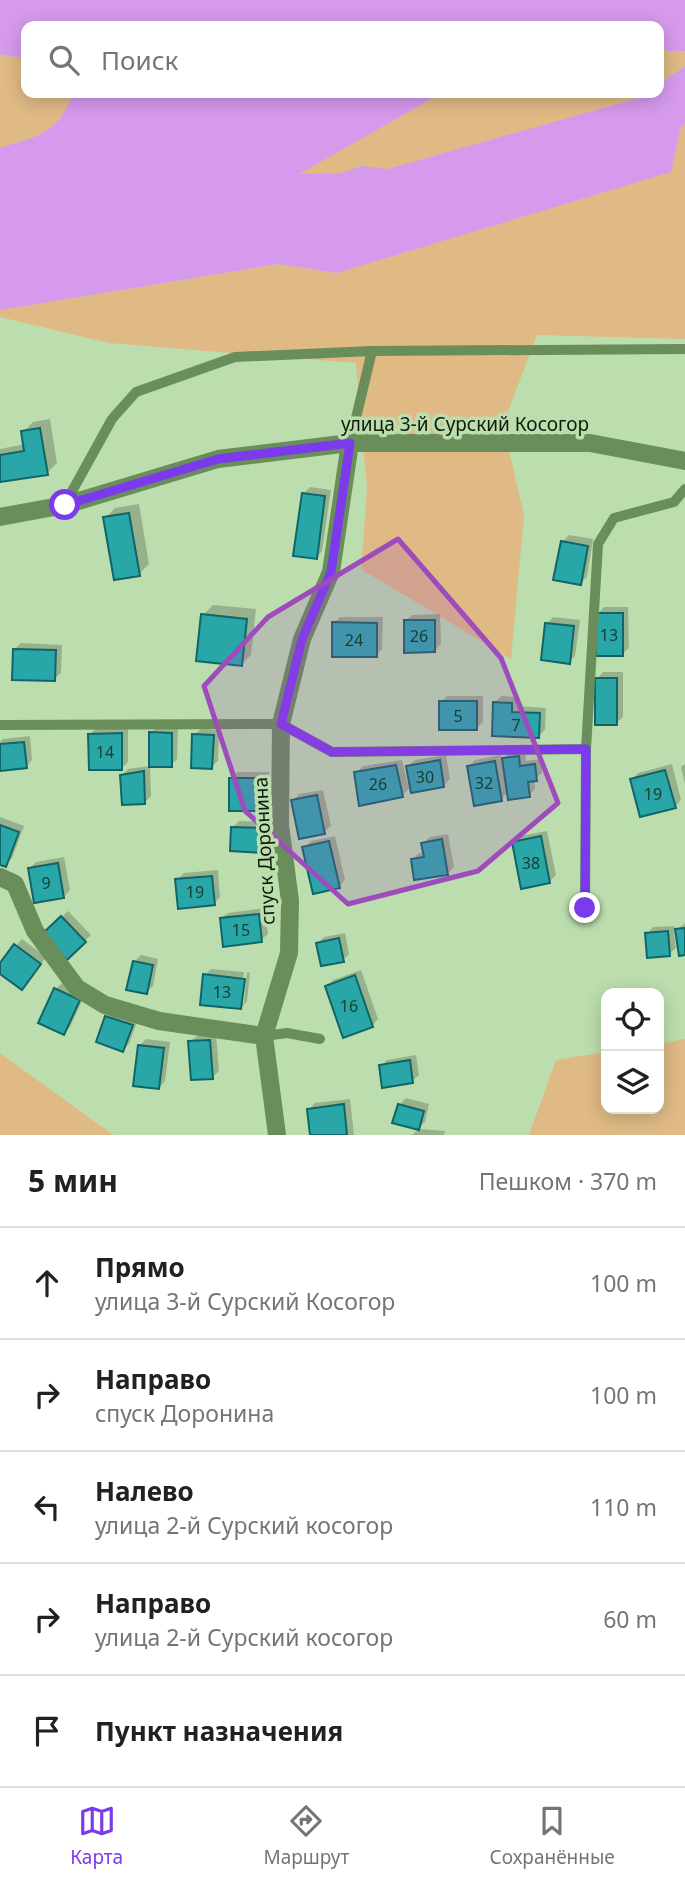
<!DOCTYPE html>
<html lang="ru">
<head>
<meta charset="utf-8">
<style>
	body { margin:0; font-family:"Noto Sans",sans-serif; background:#f6f6f6; color:#202124 }
	.controls { position:absolute; right:21px; bottom:21px; display:grid; overflow:hidden; border-radius:14px; box-shadow:0 4px 18px #0003 }
	.controls button { width:63px; height:63px; display:grid; place-items:center; padding:0; border:0; border-bottom:2px solid #e0e0e0; background:#fff; color:#202124; font:35px sans-serif }
	.stop { position:absolute; width:21px; height:21px; margin:-16px; border:5px solid #7c3aed; border-radius:50%; background:#fff }
	.stop.end { background:#7c3aed; border-color:#fff; box-shadow:0 2px 7px #0008 }
	.list { margin:0; padding:0; list-style:none }
	h2 { display:flex; justify-content:space-between; align-items:center; height:91px; margin:0; padding:0 28px; font-size:30px }
	h2 small { font-size:23px; font-weight:400; color:#757577 }
	.list li { display:grid; grid-template-columns:46px 1fr auto; gap:21px; align-items:center; box-sizing:border-box; height:112px; padding:0 28px; border-top:2px solid #e0e0e0 }
	.list b { display:block; font-size:26px; white-space:nowrap }
	.list p { margin:0; font-size:23px; white-space:nowrap; color:#757577 }
	.list em { font-size:23px; font-style:normal; color:#757577 }
	.icon { flex:none; width:38px; height:38px; fill:none; stroke:currentColor; stroke-width:2; stroke-linecap:round; stroke-linejoin:round }
	.map { position:relative; flex:none; width:685px; height:1135px; overflow:hidden }
	.search { position:absolute; background:#fff; box-shadow:0 4px 18px #0003; left:21px; right:21px; top:21px; height:77px; display:flex; align-items:center; gap:18px; box-sizing:border-box; padding:0 24px; border-radius:14px; color:#757577; font-size:26px }
	.sheet { height:651px; background:#fff }
	nav { display:flex; justify-content:space-around; align-items:center; box-sizing:border-box; height:98px; border-top:2px solid #e0e0e0; background:#fff; font-size:19px; color:#757577 }
	nav a { display:grid; justify-items:center; gap:4px }
	nav .on { color:#7c3aed }
	.map>svg:first-child { display:block }
</style>
</head>
<body>
<div class="map">
<svg width="685" height="1135" viewBox="0 0 685 1135">
	<rect width="100%" height="100%" fill="#bcdeae"/>
	<path fill="#dfba85" d="M659 46 669 51H685V66L659 84Z
		M0 55 26 58V93H73C58 134 37 136 0 148Z
		M449 93H647L638 98 387 170 361 166 341 173 297 174 433 98Z
		M685 124V339L537 335 503 425 524 515 511 659 361 569 367 489 356 363 109 343 0 317V310L279 264 337 273 670 172 681 126Z
		M685 1039V1135H529L556 1060 606 1052V1109H659V1044Z
		M0 1053 113 1135H0Z"/>
	<path fill="#d59aec" d="M0 0H685V51H669L659 46V26H26V58L0 55Z
		M685 66V124L681 126 671 172 337 273 278 264 0 310V148C37 136 58 134 73 93H449L433 98 299 174 341 173 361 166 388 169 638 98 647 93H659V84Z"/>
	<path fill="#0003" d="M50 419 57 463 47 473 0 480V449L25 444 23 432 33 422Z
		M310 487 331 490 322 551 316 558 303 494Z
		M139 504 149 564 139 574 105 518 115 508Z
		M569 535 593 539 587 577 580 583 562 542Z
		M213 605 256 609 251 655 241 665 203 615Z
		M604 607H628L629 648 622 654 598 614Z
		M440 614 441 644 435 650 405 621 412 615Z
		M340 617H383L382 649 376 655 334 623Z
		M553 617 580 620 575 656 569 662 547 624Z
		M21 643 62 645 61 673 54 679 14 650Z
		M603 672H623V717L616 723 597 679Z
		M447 696H483V722L477 728 441 702Z
		M501 696 518 697V706L546 708 545 730 538 736 495 702Z
		M157 727H178L177 759 171 765 151 733Z
		M96 728H128V762L122 768 90 734Z
		M201 729 219 730 218 761 211 767 194 735Z
		M30 736 32 760 26 767 0 769V742L3 739Z
		M525 751 526 761 541 759 542 773 534 779 535 789 529 795 508 792 501 799 469 766 475 760 501 755 502 761 510 752Z
		M446 755 450 779 443 786 408 766 415 760Z
		M402 760 409 789 402 795 356 773 363 766Z
		M672 764 681 800 675 807 632 780 638 773Z
		M685 764V784L681 767Z
		M150 766 151 796 145 802 122 775 128 769Z
		M237 772H269L270 803 263 809 231 779Z
		M323 790 331 826 324 832 293 801 299 794Z
		M0 817 24 826 12 858 5 865 0 863Z
		M239 821 269 822V844L262 851 233 827Z
		M547 831 556 875 549 882 513 843 520 836Z
		M448 834 454 867 447 874 413 859 419 853 425 852 423 843 430 837Z
		M335 836 345 880 339 887 304 848 311 841Z
		M64 857 70 890 64 897 30 868 36 862Z
		M218 870 220 897 214 904 177 880 184 873Z
		M265 908 268 934 261 940 221 919 228 913Z
		M68 911 91 935 67 958 44 934Z
		M685 923V954L677 933 674 934 676 948 669 954 647 934 653 927 674 926V933Z
		M345 933 349 954 343 960 318 943 324 937Z
		M22 939 46 957 28 981 0 971V966Z
		M141 955 158 959 153 986 146 992 134 962Z
		M211 969 244 972 240 1003H244L247 972 250 973 247 1001 241 1008 205 975Z
		M361 970 378 1019 372 1026 327 986 333 980Z
		M62 983 85 994 70 1027 63 1033 56 989Z
		M113 1010 138 1019 129 1044 123 1050 107 1017Z
		M216 1034 219 1071 213 1077 190 1042 197 1036Z
		M146 1039 170 1042 165 1081 159 1088 139 1046Z
		M416 1055 419 1075 412 1081 381 1066 387 1060Z
		M406 1098 429 1104 425 1122 418 1128 399 1105Z
		M350 1099 354 1135H312L309 1109 315 1103Z
		M419 1129 445 1131 444 1135H412Z"/>
	<path fill="#29a7a8" stroke="#116566" stroke-width="2" d="M40 428 48 475 0 482V455L24 451 21 431Z
		M302 493 325 496 317 559 293 556Z
		M129 513 140 576 114 580 103 517Z
		M561 541 588 546 581 585 553 580Z
		M596 613H623V656H596Z
		M201 614 247 619 242 666 196 661Z
		M404 620H435V652L404 653Z
		M332 622 377 623V657H332Z
		M545 623 574 626 570 664 541 660Z
		M13 649 56 650 55 681 12 680Z
		M595 678H617V725H595Z
		M439 701H477V730H439Z
		M493 702 512 703V712L540 713 539 738 492 736Z
		M149 732 172 733V767H149Z
		M122 733V770H89L88 734Z
		M192 734 214 735 212 769 191 768Z
		M24 742 27 768 0 771V744Z
		M519 756 520 766 535 764 537 781 528 782 530 797 508 800 502 758Z
		M440 760 444 787 411 793 406 766Z
		M495 761 502 801 474 806 467 766Z
		M396 765 403 797 359 806 354 772Z
		M665 770 676 808 640 817 630 779Z
		M144 771 145 804 122 805 120 775Z
		M229 778H264V811H229Z
		M317 795 325 834 299 839 291 800Z
		M0 825 19 832 6 867 0 865Z
		M231 827 264 828 263 853 230 851Z
		M541 836 550 883 521 889 512 842Z
		M442 839 448 875 414 880 411 859 424 857 421 843Z
		M329 841 340 888 313 894 302 847Z
		M58 863 64 898 34 903 28 868Z
		M212 876 215 905 178 909 175 879Z
		M259 914 262 942 223 947 220 918Z
		M61 916 86 942 67 960 42 934Z
		M685 928V955L679 956 675 929Z
		M668 931 670 956 647 958 645 933Z
		M339 938 344 962 321 966 316 943Z
		M14 944 41 964 22 990 0 974V963Z
		M133 961 153 965 147 994 126 990Z
		M203 974 245 979 241 1009 200 1005Z
		M355 975 373 1027 343 1038 325 986Z
		M54 988 80 1000 64 1035 38 1023Z
		M105 1016 133 1025 123 1052 96 1042Z
		M210 1040 213 1079 191 1080 188 1041Z
		M138 1045 164 1048 159 1089 133 1086Z
		M410 1060 413 1083 382 1088 379 1065Z
		M344 1104 347 1135H310L307 1109Z
		M398 1104 424 1111 419 1130 392 1123Z"/>
	<g fill="none" stroke-linecap="round" stroke-linejoin="round">
		<path stroke="#6a8e5a" stroke-width="10" d="M350 443 372 351 685 349
			M65 504 112 419 136 392 235 357 372 351
			M0 725 281 724 332 752 586 749 585 908
			M586 749 598 544 614 518 674 502 685 489
			M264 1036 287 1033 320 1039"/>
		<path stroke="#6a8e5a" stroke-width="18" d="M0 517 65 505 218 459 350 443H590L685 461
			M0 877 15 884 35 931 77 988 105 1005 159 1021 264 1036
			M277 1135 264 1036 289 953 290 901 280 825 281 724 302 639 331 572 350 443"/>
	</g>
	<g fill="none" stroke-linecap="round" stroke-linejoin="round">
		<path stroke="#7c3aed" stroke-width="9" d="M65 505 218 459 350 443 331 572 302 639 281 724 332 752 586 749 585 908"/>
	</g>
	<path fill="#9e4cbc" fill-opacity="0.2" stroke="#9e4cbc" stroke-width="5" stroke-linejoin="round" d="M398 539 501 658 558 803 478 871 348 904 245 811 204 686 268 617Z"/>
	<g text-anchor="middle" stroke-width="7" stroke-linejoin="round" paint-order="stroke">
		<g font-size="16" fill="#163f32">
			<text x="609" y="641">13</text>
			<text x="419" y="642">26</text>
			<text x="354" y="646">24</text>
			<text x="458" y="722">5</text>
			<text x="516" y="731">7</text>
			<text x="105" y="758">14</text>
			<text x="425" y="783">30</text>
			<text x="484" y="789">32</text>
			<text x="378" y="790">26</text>
			<text x="653" y="800">19</text>
			<text x="531" y="869">38</text>
			<text x="46" y="889">9</text>
			<text x="195" y="898">19</text>
			<text x="241" y="936">15</text>
			<text x="222" y="998">13</text>
			<text x="349" y="1012">16</text>
		</g>
		<g font-size="19" fill="#101c0b" stroke="#bcdeae">
			<text x="465" y="431">улица 3-й Сурский Косогор</text>
			<text transform="translate(264 851) rotate(-93)" y="7">спуск Доронина</text>
		</g>
	</g>
</svg>
<div class="controls">
<button><svg class="icon" aria-label="locate" viewBox="0 0 24 24"><circle cx="12" cy="12" r="6"/><path d="M12 2v4M12 18v4M2 12h4M18 12h4"/></svg></button>
<button><svg class="icon" aria-label="layers" viewBox="0 0 24 24"><path d="M12 4l9 5-9 5-9-5zM3 14l9 5 9-5"/></svg></button>
</div>
<div class="stop" style="left:65px;top:505px"></div>
<div class="stop end" style="left:585px;top:908px"></div>
<div class="search"><svg class="icon" aria-label="search" viewBox="0 0 24 24"><circle cx="10" cy="10" r="6"/><path d="M15 15l6 6"/></svg>Поиск</div>
</div>
<section class="sheet">
<h2>5 мин<small>Пешком · 370 m</small></h2>
<ul class="list">
<li><svg class="icon" aria-label="ahead" viewBox="0 0 24 24"><path d="M12 20V5M6 11l6-6 6 6"/></svg><div><b>Прямо</b><p>улица 3-й Сурский Косогор</p></div><em>100 m</em></li>
<li><svg class="icon" aria-label="right" viewBox="0 0 24 24"><path d="M7 20v-9h11M14 6l5 5-5 5"/></svg><div><b>Направо</b><p>спуск Доронина</p></div><em>100 m</em></li>
<li><svg class="icon" aria-label="left" viewBox="0 0 24 24"><path d="M17 20v-9H6M10 6l-5 5 5 5"/></svg><div><b>Налево</b><p>улица 2-й Сурский косогор</p></div><em>110 m</em></li>
<li><svg class="icon" aria-label="right" viewBox="0 0 24 24"><path d="M7 20v-9h11M14 6l5 5-5 5"/></svg><div><b>Направо</b><p>улица 2-й Сурский косогор</p></div><em>60 m</em></li>
<li><svg class="icon" aria-label="arrive" viewBox="0 0 24 24"><path d="M6 21V4h12l-3 4 3 4H6"/></svg><div><b>Пункт назначения</b></div></li>
</ul>
</section>
<nav>
<a class="on"><svg class="icon" aria-label="map" viewBox="0 0 24 24"><path d="M3 6l6-2 6 2 6-2v14l-6 2-6-2-6 2zM9 4v14M15 6v14"/></svg>Карта</a>
<a><svg class="icon" aria-label="directions" viewBox="0 0 24 24"><path d="M12 3l9 9-9 9-9-9zM9 14v-3h6M13 9l2 2-2 2"/></svg>Маршрут</a>
<a><svg class="icon" aria-label="saved" viewBox="0 0 24 24"><path d="M7 4h10v16l-5-4-5 4z"/></svg>Сохранённые</a>
</nav>
</body>
</html>
